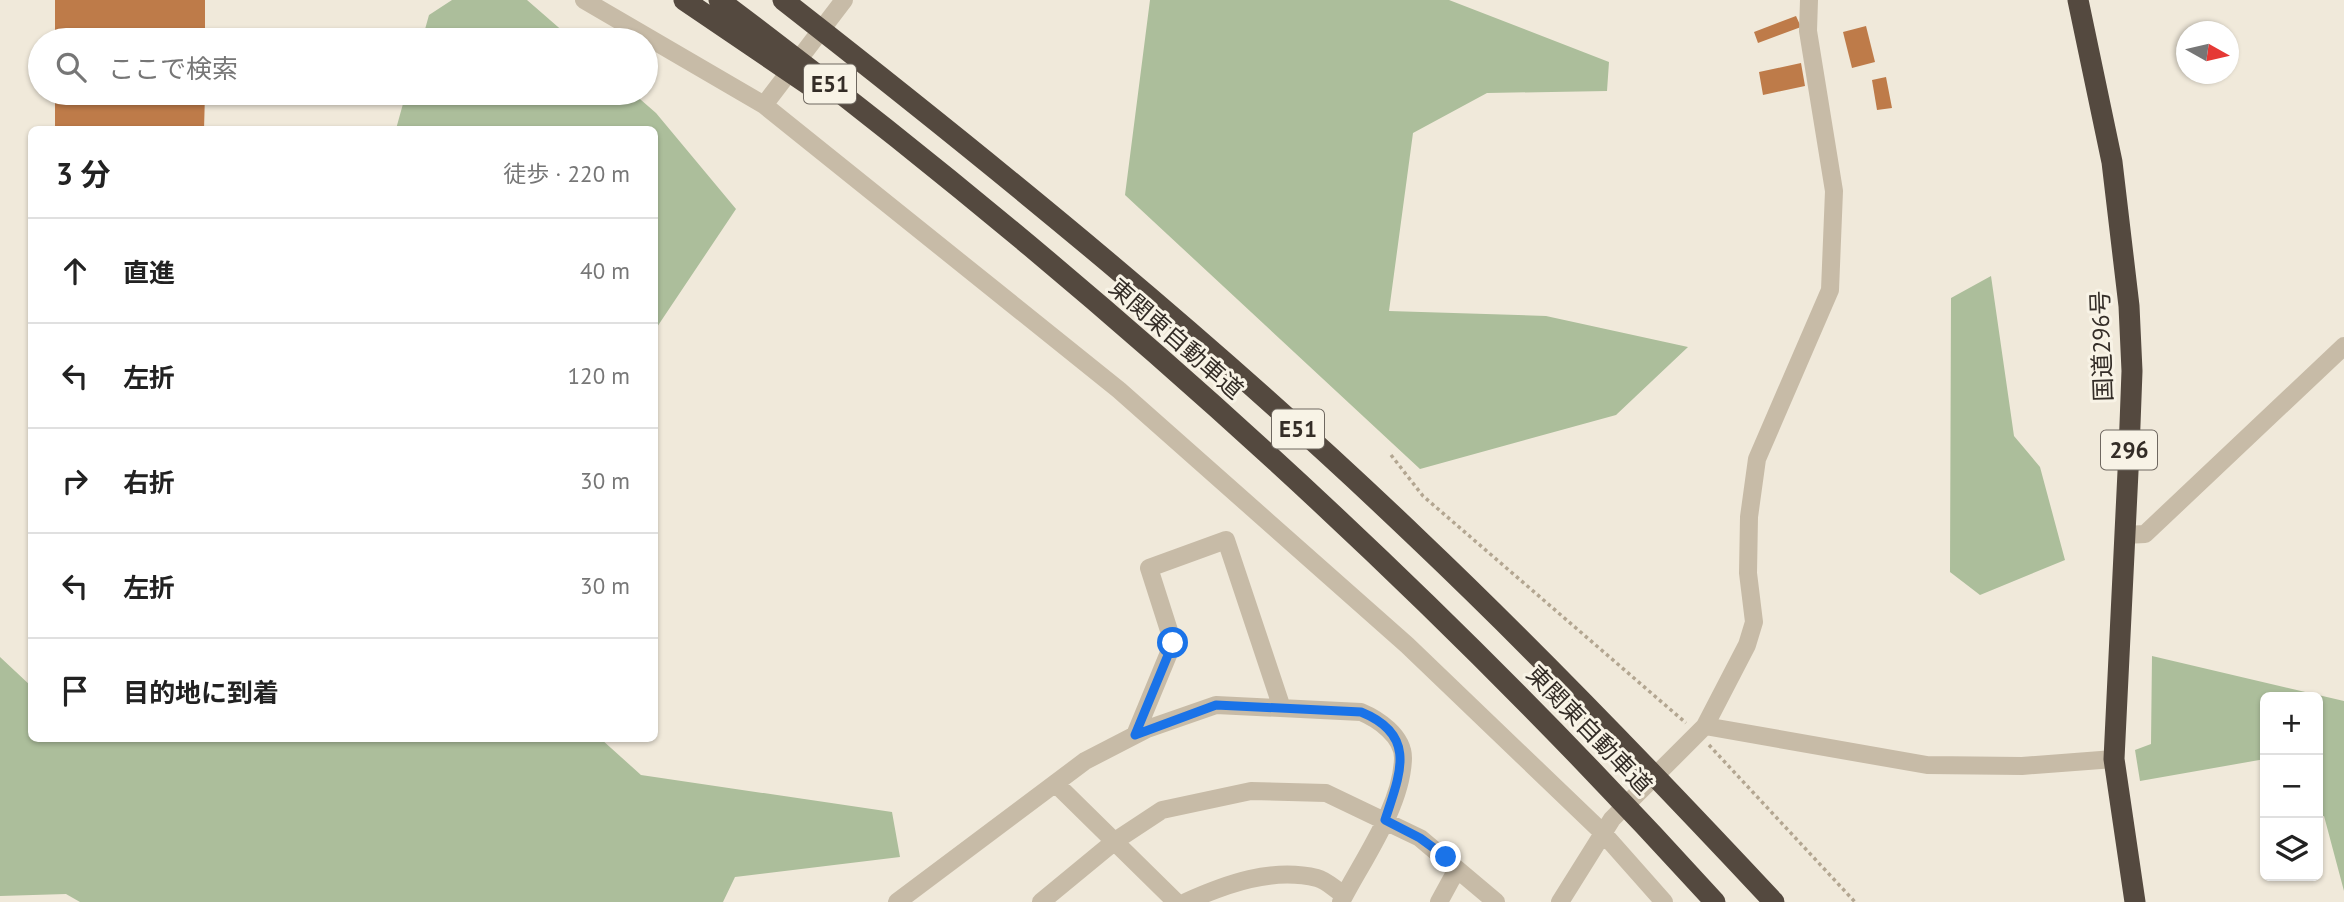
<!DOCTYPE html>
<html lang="ja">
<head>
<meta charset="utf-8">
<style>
	body { margin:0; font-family:"PT Sans","Noto Sans JP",sans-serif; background:#f2f2f2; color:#222 }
	.controls { position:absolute; right:21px; bottom:21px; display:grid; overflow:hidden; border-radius:10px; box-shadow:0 2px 5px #0004 }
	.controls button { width:63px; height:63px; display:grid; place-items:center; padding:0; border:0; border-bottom:2px solid #e0e0e0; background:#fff; color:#222; font:35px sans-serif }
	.compass { position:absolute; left:2176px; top:21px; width:63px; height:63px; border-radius:50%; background:#fff; box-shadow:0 2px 5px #0004; rotate:98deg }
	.stop { position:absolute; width:21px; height:21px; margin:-16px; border:5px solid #1a73e8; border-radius:50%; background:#fff }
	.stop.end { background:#1a73e8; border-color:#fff; box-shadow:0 2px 7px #0008 }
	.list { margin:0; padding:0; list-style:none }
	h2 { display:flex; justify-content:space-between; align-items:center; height:91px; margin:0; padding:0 28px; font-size:30px }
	h2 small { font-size:23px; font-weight:400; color:#767676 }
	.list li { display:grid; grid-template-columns:46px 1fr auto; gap:21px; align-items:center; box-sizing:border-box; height:105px; padding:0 28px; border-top:2px solid #e0e0e0 }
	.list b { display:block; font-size:26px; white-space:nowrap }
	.list em { font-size:23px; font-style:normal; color:#767676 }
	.icon { flex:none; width:38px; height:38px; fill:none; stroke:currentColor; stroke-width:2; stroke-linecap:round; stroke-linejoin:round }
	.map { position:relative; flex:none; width:2344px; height:902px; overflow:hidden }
	.search { position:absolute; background:#fff; box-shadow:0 2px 5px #0004; left:28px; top:28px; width:630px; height:77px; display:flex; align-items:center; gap:18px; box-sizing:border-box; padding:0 24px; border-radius:38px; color:#767676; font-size:26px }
	.panel { position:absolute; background:#fff; box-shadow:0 2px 5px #0004; left:28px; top:126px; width:630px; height:616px; border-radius:10px }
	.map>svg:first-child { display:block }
</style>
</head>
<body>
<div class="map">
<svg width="2344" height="902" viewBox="0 0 2344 902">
	<rect width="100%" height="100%" fill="#f0e9da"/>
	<path fill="#acbe9b" d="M452 0H527L573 40H422L429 15Z
		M1150 0H1449L1609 62 1607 91 1487 93 1413 133 1389 311 1546 316 1688 347 1616 415 1420 469 1125 195Z
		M406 93H633L656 113 736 209 655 330 654 130 396 129Z
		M1991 276 2014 436 2040 467 2065 560 1980 595 1950 572 1951 298Z
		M2152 656 2344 701V891L2324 816 2318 817V697H2265V759L2140 781 2135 750 2151 744Z
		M0 657 31 686 32 738 601 739 641 775 892 812 900 857 735 877 723 902H80L66 894 0 896Z"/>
	<path fill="#be7b49" d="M55 0H205V40H55Z
		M1796 16 1801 27 1758 43 1754 32Z
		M1866 26 1875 62 1852 68 1843 32Z
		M1801 63 1805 86 1763 95 1759 72Z
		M1886 77 1892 108 1877 110 1872 80Z
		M55 93H205L204 130H55Z"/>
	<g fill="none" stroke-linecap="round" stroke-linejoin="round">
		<path stroke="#b3a691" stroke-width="3.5" stroke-dasharray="3.5 3.5" stroke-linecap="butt" d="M1391 455 1423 496 1686 723
			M1709 745 1855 902"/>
		<path stroke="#c7bba7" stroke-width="18" d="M584 0 764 105 1119 390 1407 645 1602 832 1664 902
			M764 105 844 0
			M2125 535 2145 534 2344 346
			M1705 726 1927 765 2022 766 2114 759
			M1135 735 1173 643 1149 568 1226 540 1282 708
			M1056 784 1176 902
			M897 902 1085 761 1147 729 1216 705 1361 712C1378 719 1403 736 1403 758 1402 806 1362 861 1341 902
			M1041 902 1115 841 1162 810 1251 791 1326 793 1420 838 1496 902
			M1186 902C1226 884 1272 867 1317 878 1326 880 1336 890 1344 895
			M1439 902 1457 869
			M1560 902 1612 819 1705 726 1747 645 1754 622 1748 573 1749 517 1757 459 1830 290 1834 191 1808 31 1809 0"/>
		<path stroke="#54493f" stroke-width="21" d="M684 0 815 89
			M719 0C1078 269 1413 570 1715 902
			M783 0C1002 171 1219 348 1420 541 1542 657 1659 779 1774 902
			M2078 0 2112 162 2129 306 2132 371 2129 451 2114 759 2135 902"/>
	</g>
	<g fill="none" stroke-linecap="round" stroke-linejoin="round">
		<path stroke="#1a73e8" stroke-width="9" d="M1173 643 1135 735 1216 705 1361 712C1418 735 1400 774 1385 820L1420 838 1446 857"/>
	</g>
	<g text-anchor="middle" stroke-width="6" stroke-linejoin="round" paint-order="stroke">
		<g fill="#f8f3e6" stroke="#6f6860" stroke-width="2">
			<rect x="804" y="64.5" width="52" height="39" rx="5"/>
			<rect x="1272" y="409.5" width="52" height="39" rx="5"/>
			<rect x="2101" y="430.5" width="56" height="39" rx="5"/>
		</g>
		<g font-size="23" font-weight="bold" fill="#342d27">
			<text x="830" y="92">E51</text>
			<text x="1298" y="437">E51</text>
			<text x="2129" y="458">296</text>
		</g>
		<g font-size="24" fill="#342d27" stroke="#f8f3e6">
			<text transform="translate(1176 339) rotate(41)" y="8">東関東自動車道</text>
			<text transform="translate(2102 346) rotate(-92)" y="8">国道296号</text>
			<text transform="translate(1589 730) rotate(46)" y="8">東関東自動車道</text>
		</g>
	</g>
</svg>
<div class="controls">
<button>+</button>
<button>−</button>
<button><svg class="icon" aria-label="layers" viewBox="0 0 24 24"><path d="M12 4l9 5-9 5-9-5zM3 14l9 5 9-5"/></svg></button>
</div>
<svg class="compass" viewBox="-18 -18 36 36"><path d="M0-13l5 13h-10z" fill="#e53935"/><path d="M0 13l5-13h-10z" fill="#767676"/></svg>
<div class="stop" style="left:1173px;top:643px"></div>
<div class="stop end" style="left:1446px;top:857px"></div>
<div class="search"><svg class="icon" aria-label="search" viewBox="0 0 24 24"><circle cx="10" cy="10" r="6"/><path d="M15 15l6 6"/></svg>ここで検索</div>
<section class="panel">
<h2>3 分<small>徒歩 · 220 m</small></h2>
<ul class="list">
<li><svg class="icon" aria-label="ahead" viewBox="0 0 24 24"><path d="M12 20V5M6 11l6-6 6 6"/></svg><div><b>直進</b></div><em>40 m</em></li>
<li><svg class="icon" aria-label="left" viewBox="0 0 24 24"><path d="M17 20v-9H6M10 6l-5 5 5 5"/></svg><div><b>左折</b></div><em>120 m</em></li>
<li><svg class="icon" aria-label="right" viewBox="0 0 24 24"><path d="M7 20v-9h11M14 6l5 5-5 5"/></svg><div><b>右折</b></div><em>30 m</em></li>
<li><svg class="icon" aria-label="left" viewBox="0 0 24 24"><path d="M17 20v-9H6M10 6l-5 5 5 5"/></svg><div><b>左折</b></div><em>30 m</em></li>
<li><svg class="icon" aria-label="arrive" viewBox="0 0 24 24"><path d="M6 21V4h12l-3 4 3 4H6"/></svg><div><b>目的地に到着</b></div></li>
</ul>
</section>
</div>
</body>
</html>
